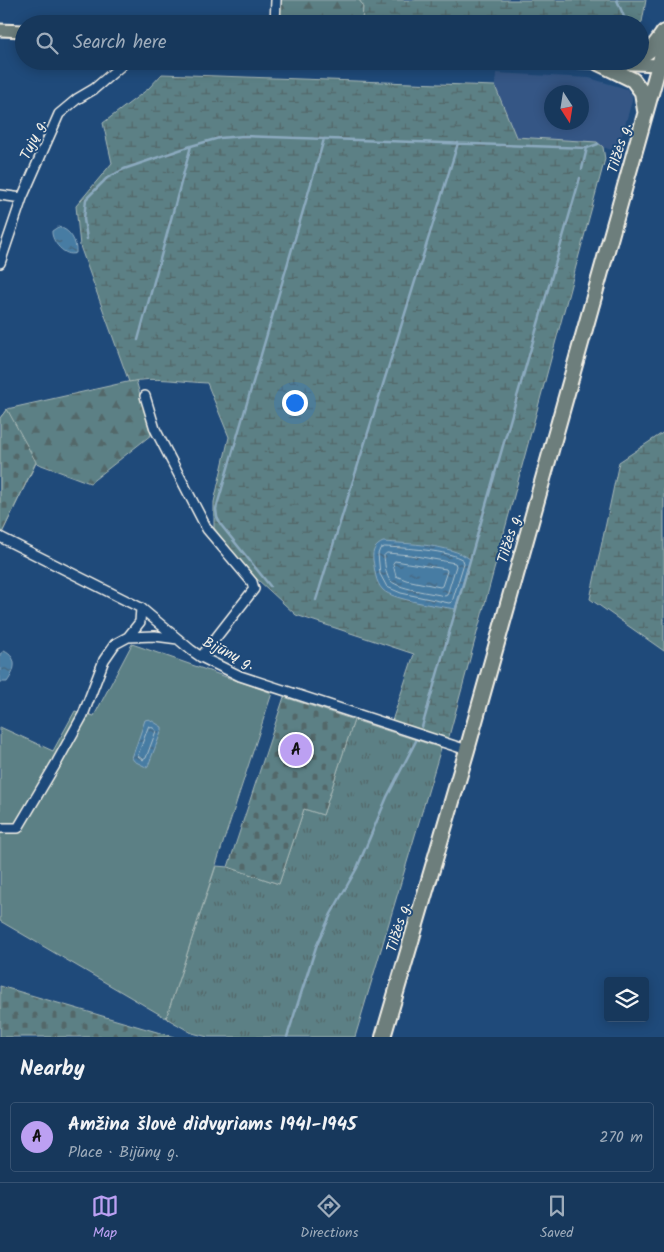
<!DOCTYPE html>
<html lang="en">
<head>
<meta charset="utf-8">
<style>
	body { margin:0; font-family:Kalam,sans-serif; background:#244365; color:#f1f3f6 }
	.controls { position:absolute; right:15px; bottom:15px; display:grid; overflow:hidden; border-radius:5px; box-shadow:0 2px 12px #0003 }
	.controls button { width:45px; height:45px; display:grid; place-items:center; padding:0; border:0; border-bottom:1px solid #365272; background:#17385c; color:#f1f3f6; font:25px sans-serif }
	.compass { position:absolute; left:544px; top:85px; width:45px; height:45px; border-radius:50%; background:#17385c; box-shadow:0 2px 12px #0003; rotate:168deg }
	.you { position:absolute; left:294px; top:402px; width:18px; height:18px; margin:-12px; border:4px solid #fff; border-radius:50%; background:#1a73e8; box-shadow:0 0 0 8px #1a73e833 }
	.badge { display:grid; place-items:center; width:32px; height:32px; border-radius:50%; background:#bca0f2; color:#111; font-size:16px; font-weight:700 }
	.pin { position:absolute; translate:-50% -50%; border:2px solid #fff; box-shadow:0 1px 5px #0006 }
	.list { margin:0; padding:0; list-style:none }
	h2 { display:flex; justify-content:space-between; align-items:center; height:65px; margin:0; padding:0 20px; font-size:21px }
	h2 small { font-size:16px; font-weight:400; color:#9eacbb }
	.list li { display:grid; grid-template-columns:32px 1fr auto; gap:15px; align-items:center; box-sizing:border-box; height:70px; margin:0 10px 10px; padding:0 10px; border:1px solid #365272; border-radius:5px }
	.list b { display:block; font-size:19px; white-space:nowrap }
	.list p { margin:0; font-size:16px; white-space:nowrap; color:#9eacbb }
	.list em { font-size:16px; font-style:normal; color:#9eacbb }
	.icon { flex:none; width:28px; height:28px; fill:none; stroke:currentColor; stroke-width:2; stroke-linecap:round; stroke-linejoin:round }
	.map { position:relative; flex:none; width:664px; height:1037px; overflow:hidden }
	.search { position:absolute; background:#17385c; box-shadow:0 2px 12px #0003; left:15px; right:15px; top:15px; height:55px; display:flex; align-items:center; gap:12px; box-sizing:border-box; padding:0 18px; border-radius:28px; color:#9eacbb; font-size:19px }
	.sheet { height:145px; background:#17385c }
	nav { display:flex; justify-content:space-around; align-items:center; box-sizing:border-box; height:70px; border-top:1px solid #365272; background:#17385c; font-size:14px; color:#9eacbb }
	nav a { display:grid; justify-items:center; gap:2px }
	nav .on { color:#bca0f2 }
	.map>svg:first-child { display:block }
</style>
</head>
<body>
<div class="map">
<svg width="664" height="1037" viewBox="0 0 664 1037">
	<defs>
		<pattern id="grass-tufts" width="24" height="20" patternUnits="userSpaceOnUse" patternTransform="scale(1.25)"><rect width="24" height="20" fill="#5c8085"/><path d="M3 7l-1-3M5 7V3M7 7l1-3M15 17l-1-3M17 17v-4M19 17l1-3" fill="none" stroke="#536769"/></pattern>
		<pattern id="forest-firs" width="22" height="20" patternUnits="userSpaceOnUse" patternTransform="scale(1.25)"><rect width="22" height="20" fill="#5c8085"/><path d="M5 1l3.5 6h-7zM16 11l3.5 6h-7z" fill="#536769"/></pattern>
		<pattern id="wetland-marsh" width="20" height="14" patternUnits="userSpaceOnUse" patternTransform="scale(1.25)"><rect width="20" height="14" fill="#5c8085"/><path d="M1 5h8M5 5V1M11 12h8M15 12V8" fill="none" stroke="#536769"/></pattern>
		<pattern id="cemetery-stones" width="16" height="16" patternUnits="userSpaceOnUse" patternTransform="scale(1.25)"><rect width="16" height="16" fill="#5c8085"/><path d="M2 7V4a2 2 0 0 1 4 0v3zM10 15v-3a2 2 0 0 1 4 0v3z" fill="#536769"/></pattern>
		<pattern id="water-ripples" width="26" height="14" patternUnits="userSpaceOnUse" patternTransform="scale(1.25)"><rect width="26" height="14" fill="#467ba3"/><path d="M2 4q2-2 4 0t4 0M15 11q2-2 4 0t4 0" fill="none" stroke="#476479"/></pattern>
	</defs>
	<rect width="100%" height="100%" fill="#1f4a7a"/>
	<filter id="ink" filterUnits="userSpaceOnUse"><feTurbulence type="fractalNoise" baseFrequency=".02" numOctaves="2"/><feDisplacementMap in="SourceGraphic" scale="10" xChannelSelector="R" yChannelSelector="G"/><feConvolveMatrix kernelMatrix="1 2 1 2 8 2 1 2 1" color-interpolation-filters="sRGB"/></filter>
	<g filter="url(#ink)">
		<path fill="#345785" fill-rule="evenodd" d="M496 73 589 78 627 89 632 95V101L617 152 603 147 597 142 516 137 495 86ZM552 92H582V122H552Z"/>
		<path fill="url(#grass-tufts)" stroke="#a8b8b6" d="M354 720 441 748 355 1037H208L192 1033 166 1018 216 866 228 867 279 884 304 809 323 815Z"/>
		<path fill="url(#forest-firs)" stroke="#a8b8b6" d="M279 0H359L363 5 362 24H279Z
			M136 380 151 435 90 483 36 463 2 533 0 532V418L7 409Z"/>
		<path fill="url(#wetland-marsh)" stroke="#a8b8b6" d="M359 0H646L642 22 637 24H362L363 5Z
			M162 74 495 86 516 137 597 142 603 147 605 159 448 740 392 721 414 654 296 615 244 567 214 528V502L229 437 207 383C183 382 153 376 129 382L80 246 76 206 112 163 103 123 148 89Z
			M664 432V651L590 599 619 462Z"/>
		<path fill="url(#cemetery-stones)" stroke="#a8b8b6" d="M7 409 36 462 2 533 0 532V418Z
			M284 697 354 720 323 815 304 809 279 884 228 867Z
			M0 986 174 1037H0Z"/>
		<path fill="#5c8085" stroke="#a8b8b6" d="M132 644 272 693 166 1018 0 921V727L53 751 75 711 94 716Z"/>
		<path fill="url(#water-ripples)" stroke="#8caabf" d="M58 227C70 229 77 242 76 253 65 258 51 241 52 231Z
			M383 542C409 544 449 544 470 559L455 609C439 606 393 600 383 590 375 582 375 570 373 560 372 550 375 546 383 542Z
			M4 651C19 658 15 671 7 682H0V654Z
			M149 719 162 727V730L148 766 146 767 134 761 132 758 145 720Z"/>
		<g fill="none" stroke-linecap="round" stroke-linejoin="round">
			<path stroke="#aec2cc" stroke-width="1" d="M385 547C404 548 449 550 463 560L464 563 452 602 449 603 401 593 387 587 380 574 378 554 380 549Z
				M387 553 410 555 455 563 456 566 447 595 445 596C433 593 395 589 389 579 385 572 385 563 384 556Z
				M395 561 446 569 447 571 442 586 440 587 406 580 396 576 393 564Z
				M149 726 155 729 156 731 146 758 143 760 138 756Z"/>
			<path stroke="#8caabf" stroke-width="2.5" d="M617 0 627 24
				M582 169 587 148 598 144
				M87 239 84 219 86 199 107 178 124 169 191 146 219 138 244 136 587 148
				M138 340 191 146
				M270 586 221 525 217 517 216 509 324 139
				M316 600 458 143
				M422 727 580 178
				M287 1037 316 947 331 914 357 868 387 797 417 739"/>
			<defs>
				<path id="minor" d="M275 24 276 0
					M0 195 22 198
					M0 263 22 198 59 114 77 99 94 89 122 65 124 61
					M145 396 155 429 207 529 252 582 254 589 201 657
					M0 537 141 608 191 650 201 657 240 676 467 750
					M128 637 155 636 178 639
					M0 828H18L57 762 83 715 104 660 115 644 128 637 140 622 141 608"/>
				<path id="major" d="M0 30 24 31
					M563 61 659 65"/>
				<path id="highway" d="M640 56C652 51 657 42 664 32
					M598 63 633 80 642 92 645 110
					M383 1037 467 750 664 47"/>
			</defs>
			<use href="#minor" stroke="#f4f1e8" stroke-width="12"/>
			<use href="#major" stroke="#f4f1e8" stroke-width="15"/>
			<use href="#highway" stroke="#f4f1e8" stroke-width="18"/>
			<use href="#minor" stroke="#1f4a7a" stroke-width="9"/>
			<use href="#major" stroke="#6d7e7c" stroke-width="11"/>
			<use href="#highway" stroke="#6d7e7c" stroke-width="14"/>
		</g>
	</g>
	<g text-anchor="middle" stroke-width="4" stroke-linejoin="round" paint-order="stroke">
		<g font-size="15" fill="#f4f1e8" stroke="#1f4a7a">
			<text transform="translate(33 139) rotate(-66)" y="5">Tujų g.</text>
			<text transform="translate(619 148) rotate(-74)" y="5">Tilžės g.</text>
			<text transform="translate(509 538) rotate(-74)" y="5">Tilžės g.</text>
			<text transform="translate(229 653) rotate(26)" y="5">Bijūnų g.</text>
			<text transform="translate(398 927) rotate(-74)" y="5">Tilžės g.</text>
		</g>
	</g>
</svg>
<div class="controls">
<button><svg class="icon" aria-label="layers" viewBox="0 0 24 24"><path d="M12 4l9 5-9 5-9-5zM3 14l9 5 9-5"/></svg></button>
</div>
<svg class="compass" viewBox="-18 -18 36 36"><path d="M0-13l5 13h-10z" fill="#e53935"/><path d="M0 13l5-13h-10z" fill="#9eacbb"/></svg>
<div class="you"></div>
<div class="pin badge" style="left:296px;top:750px">A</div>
<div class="search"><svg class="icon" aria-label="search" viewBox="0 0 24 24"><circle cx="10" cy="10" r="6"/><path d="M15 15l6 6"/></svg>Search here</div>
</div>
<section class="sheet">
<h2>Nearby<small></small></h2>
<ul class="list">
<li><span class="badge">A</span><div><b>Amžina šlovė didvyriams 1941-1945</b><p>Place · Bijūnų g.</p></div><em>270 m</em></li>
</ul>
</section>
<nav>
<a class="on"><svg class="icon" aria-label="map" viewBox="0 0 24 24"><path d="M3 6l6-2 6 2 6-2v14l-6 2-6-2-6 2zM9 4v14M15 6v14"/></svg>Map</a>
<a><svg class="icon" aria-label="directions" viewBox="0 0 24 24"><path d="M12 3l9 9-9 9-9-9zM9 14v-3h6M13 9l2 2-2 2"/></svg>Directions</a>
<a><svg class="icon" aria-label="saved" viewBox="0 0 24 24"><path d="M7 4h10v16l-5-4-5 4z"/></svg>Saved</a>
</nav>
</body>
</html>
